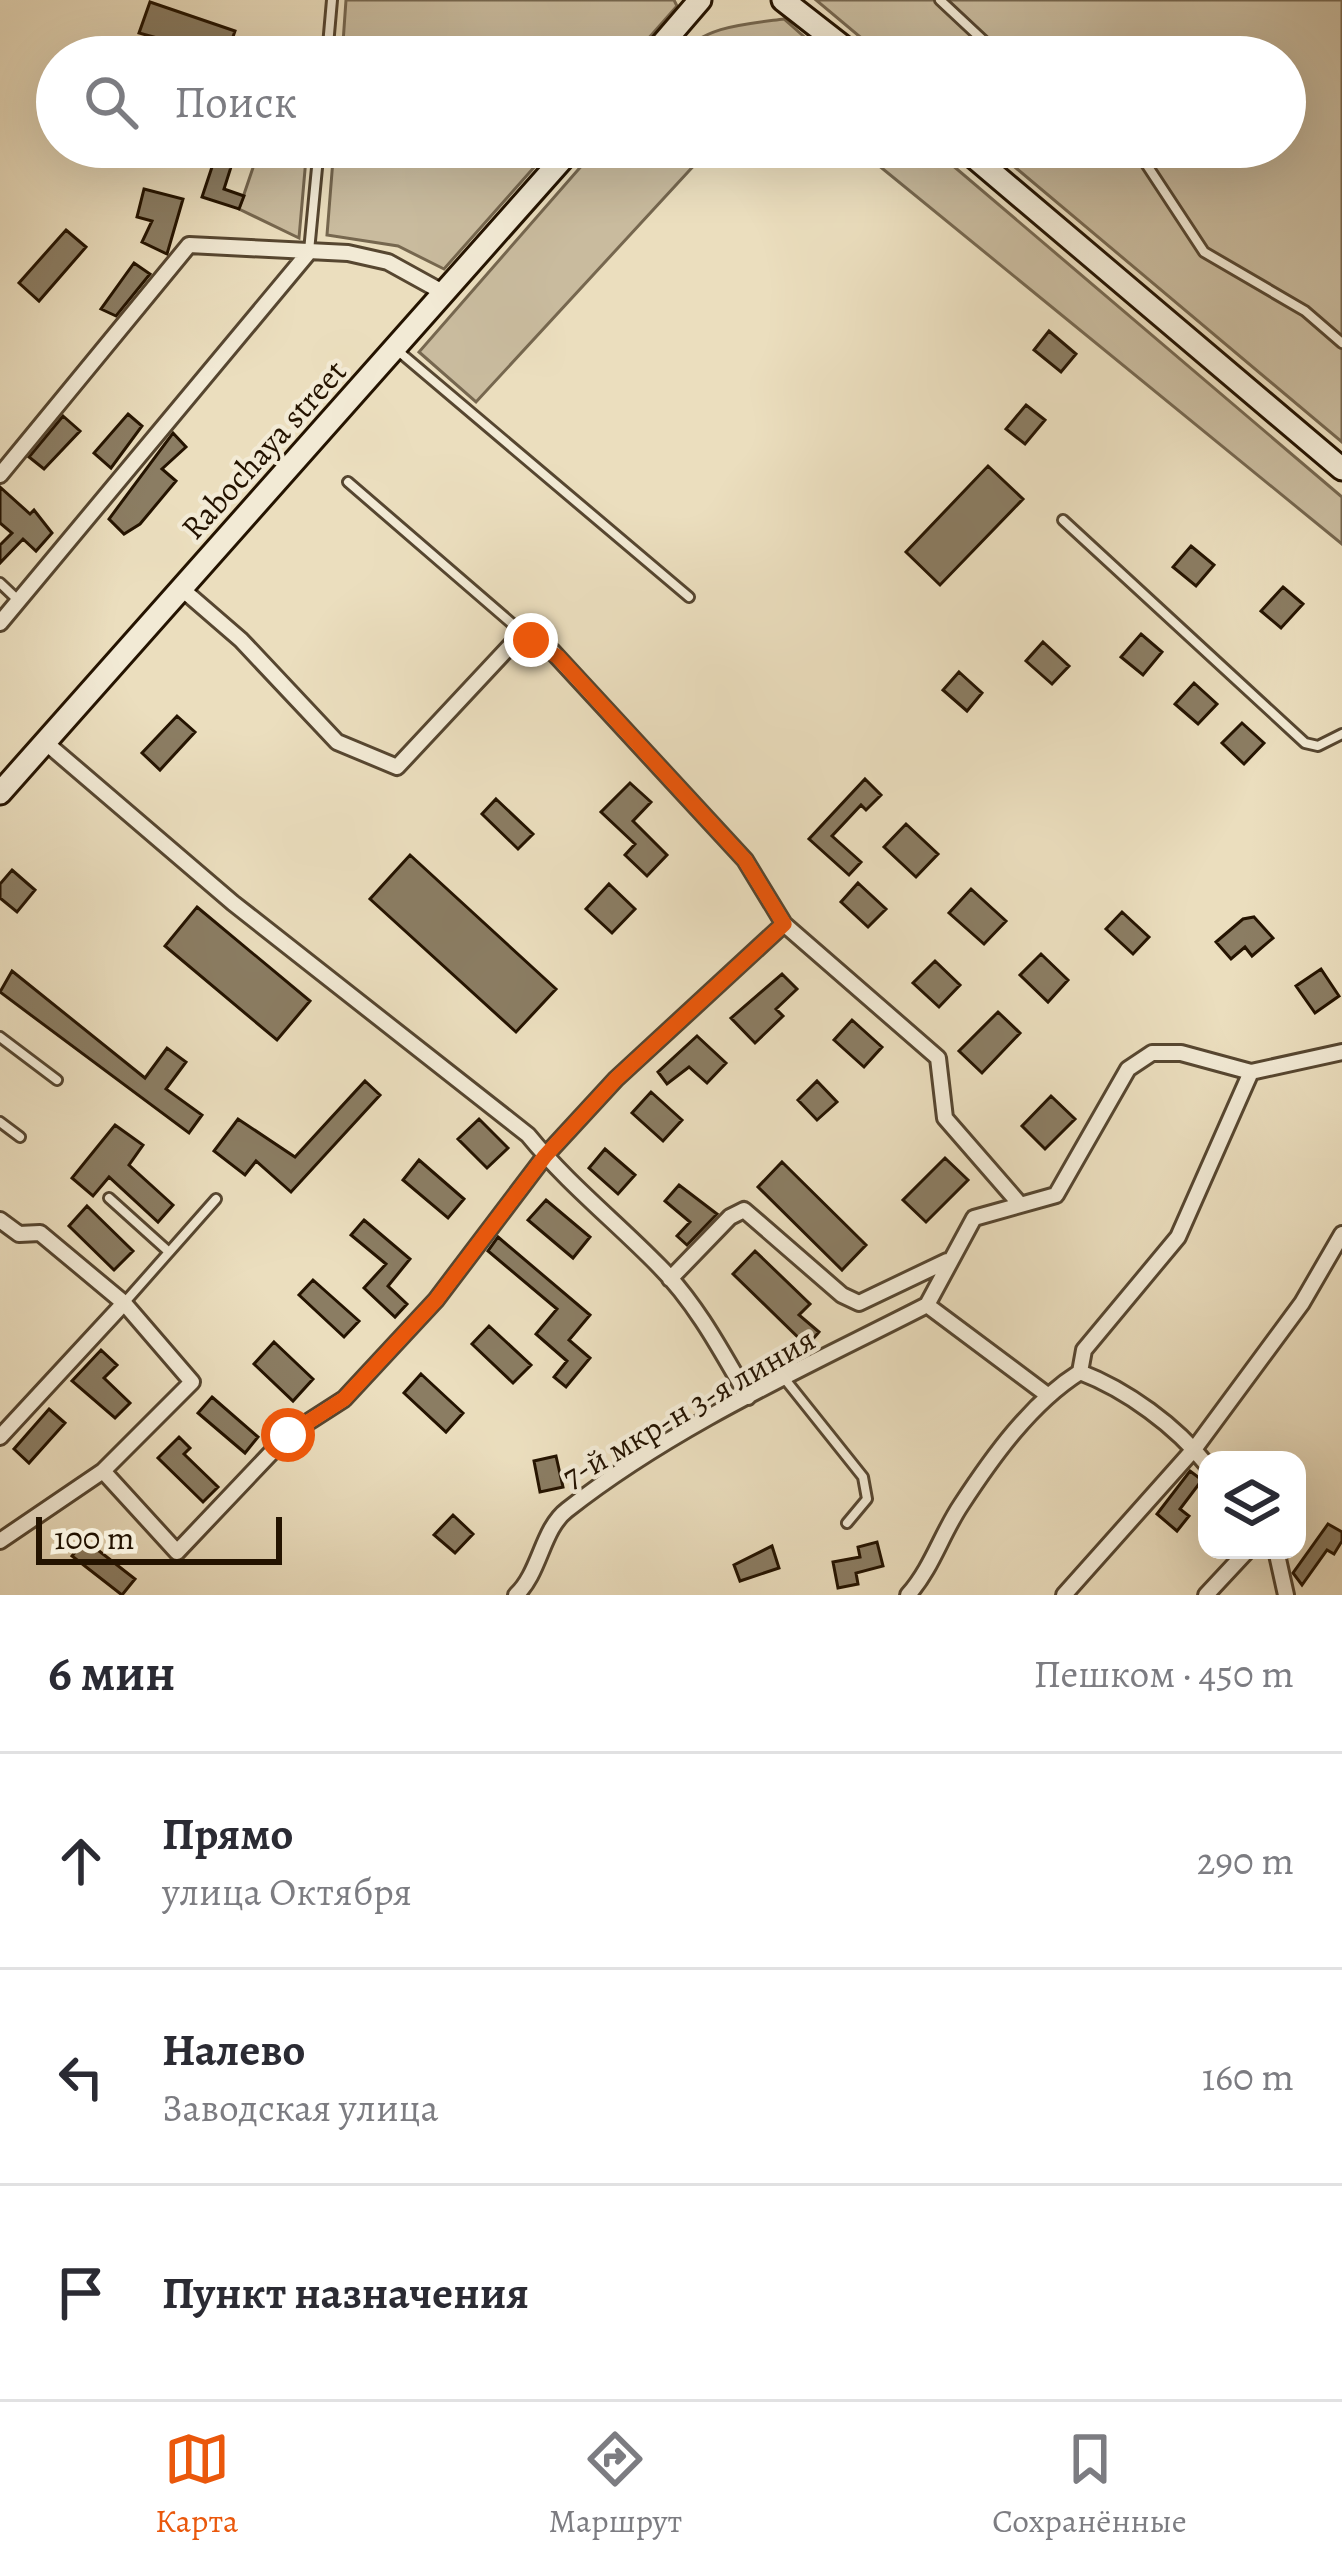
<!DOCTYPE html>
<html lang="ru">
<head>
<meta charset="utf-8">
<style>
	body { margin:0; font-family:Alegreya,serif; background:#f7f7f7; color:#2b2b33 }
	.controls { position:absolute; right:36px; bottom:36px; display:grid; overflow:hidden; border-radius:24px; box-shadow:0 12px 48px #0002 }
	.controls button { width:108px; height:108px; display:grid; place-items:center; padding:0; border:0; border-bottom:3px solid #e1e1e2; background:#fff; color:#2b2b33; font:60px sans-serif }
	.scale { position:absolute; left:36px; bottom:30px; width:246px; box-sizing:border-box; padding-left:12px; border:6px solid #241300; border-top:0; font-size:33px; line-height:42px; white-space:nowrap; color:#241300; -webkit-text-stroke:9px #f2ead5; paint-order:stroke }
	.stop { position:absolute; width:36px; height:36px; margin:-27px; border:9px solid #ea580c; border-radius:50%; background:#fff }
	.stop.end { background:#ea580c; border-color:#fff; box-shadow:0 3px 12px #0008 }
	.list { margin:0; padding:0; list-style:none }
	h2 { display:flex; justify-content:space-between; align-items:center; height:156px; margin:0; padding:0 48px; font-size:51px }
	h2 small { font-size:39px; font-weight:400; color:#7c7c81 }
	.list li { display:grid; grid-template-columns:78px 1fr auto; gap:36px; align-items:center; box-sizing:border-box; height:216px; padding:0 48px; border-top:3px solid #e1e1e2 }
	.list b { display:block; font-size:45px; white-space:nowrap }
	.list p { margin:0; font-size:39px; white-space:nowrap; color:#7c7c81 }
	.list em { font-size:39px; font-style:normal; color:#7c7c81 }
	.icon { flex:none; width:66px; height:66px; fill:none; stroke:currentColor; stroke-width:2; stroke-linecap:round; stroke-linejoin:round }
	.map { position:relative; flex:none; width:1342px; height:1595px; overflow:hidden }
	.search { position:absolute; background:#fff; box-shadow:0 12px 48px #0002; left:36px; right:36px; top:36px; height:132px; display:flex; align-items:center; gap:30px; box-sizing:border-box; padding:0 42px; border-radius:66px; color:#7c7c81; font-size:45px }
	.sheet { height:804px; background:#fff }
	nav { display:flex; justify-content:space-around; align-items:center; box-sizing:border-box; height:168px; border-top:3px solid #e1e1e2; background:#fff; font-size:33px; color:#7c7c81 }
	nav a { display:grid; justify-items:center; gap:6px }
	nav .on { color:#ea580c }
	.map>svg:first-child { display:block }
</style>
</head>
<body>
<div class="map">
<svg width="1342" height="1595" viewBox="0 0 1342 1595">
	<rect width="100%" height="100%" fill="#ebdebe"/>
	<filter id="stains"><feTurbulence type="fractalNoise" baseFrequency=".00167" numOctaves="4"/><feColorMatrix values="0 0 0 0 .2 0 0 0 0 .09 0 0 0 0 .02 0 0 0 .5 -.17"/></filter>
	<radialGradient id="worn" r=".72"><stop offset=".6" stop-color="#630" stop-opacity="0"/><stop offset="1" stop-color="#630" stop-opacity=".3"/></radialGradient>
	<path fill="#c9bb9e" stroke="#76674f" stroke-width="3" d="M346 0H674L677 6 632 57H342Z
		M816 0H1342V442L991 147H1285V57H884Z
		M784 19 827 57H677C704 26 744 24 784 19Z
		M260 147H307L299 238 239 209Z
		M334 147H552L444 269 398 246 327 235Z
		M598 147H711L476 402 419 352Z
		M856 147H931L1342 497V544Z"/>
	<path fill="#8b7d63" stroke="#241300" stroke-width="3" d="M150 2 235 31 226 57 139 33Z
		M214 161 231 167 224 189 244 196 239 209 202 197Z
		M144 189 183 199 167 254 142 242 152 221 137 217Z
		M66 230 86 247 39 301 19 283Z
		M134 263 150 274 116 316 101 309Z
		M1049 331 1076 354 1061 372 1034 350Z
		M1026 405 1045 420 1025 444 1006 429Z
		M128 414 142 426 111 468 94 453Z
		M63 416 80 431 44 469 29 457Z
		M173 433 186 447 162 469 176 481 140 524 124 534 109 519Z
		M988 466 1023 499 940 585 906 552Z
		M0 487 30 514 34 510 52 533 36 551 23 539 0 563V545L12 533 0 523Z
		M1191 546 1214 565 1196 586 1173 567Z
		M1283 587 1303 604 1281 628 1261 611Z
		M1141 634 1162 652 1143 675 1121 657Z
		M1043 642 1069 666 1052 684 1026 661Z
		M959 672 982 693 967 711 943 690Z
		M1194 683 1217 704 1198 724 1175 704Z
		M177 716 195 732 160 770 142 753Z
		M1242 723 1264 743 1244 764 1222 743Z
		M865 779 881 795 866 810 861 805 832 836 861 862 849 875 809 839Z
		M630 783 651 802 633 821 667 855 647 876 625 855 635 844 601 812Z
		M496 799 533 834 518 849 482 814Z
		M906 824 938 854 916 877 884 847Z
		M410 855 556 989 516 1032 370 899Z
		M12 870 35 890 17 912 0 898V884Z
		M858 883 886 909 868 927 841 902Z
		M609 884 635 909 612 933 586 909Z
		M971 889 1006 921 984 944 949 913Z
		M197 907 310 1001 277 1040 165 946Z
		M1122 912 1149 937 1133 954 1106 929Z
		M1254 917 1273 938 1252 956 1245 947 1231 959 1216 942 1243 919Z
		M1041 954 1068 980 1048 1002 1020 975Z
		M935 961 960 985 939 1007 913 983Z
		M1321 969 1339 996 1315 1013 1296 986Z
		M12 971 145 1078 167 1048 186 1062 166 1089 202 1115 189 1133 0 992Z
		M782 974 797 989 776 1009 783 1016 755 1043 731 1018Z
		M998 1012 1020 1033 982 1073 959 1051Z
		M852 1020 882 1047 864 1067 834 1040Z
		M697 1036 726 1063 707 1083 689 1067 667 1084 658 1072Z
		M365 1081 380 1095 291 1192 256 1161 245 1175 214 1151 238 1119 295 1157Z
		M817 1081 837 1102 817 1120 798 1100Z
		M651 1092 682 1120 663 1141 632 1113Z
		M1051 1096 1075 1119 1045 1149 1022 1126Z
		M479 1119 508 1148 487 1168 458 1139Z
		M115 1125 143 1145 129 1165 173 1205 158 1222 109 1177 93 1196 72 1178Z
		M605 1149 635 1175 618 1194 589 1168Z
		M945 1158 968 1180 926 1222 903 1200Z
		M419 1160 464 1199 448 1218 403 1180Z
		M782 1162 866 1245 842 1270 758 1187Z
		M679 1185 717 1214 687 1245 677 1236 690 1222 665 1201Z
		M546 1200 590 1237 573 1258 528 1220Z
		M87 1206 133 1251 114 1270 69 1226Z
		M364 1220 410 1259 388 1286 407 1304 395 1317 364 1288 386 1264 351 1235Z
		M498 1237 590 1315 569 1340 590 1358 566 1387 554 1377 567 1361 536 1334 557 1309 488 1251Z
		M755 1251 810 1304 799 1315 819 1332 807 1346 733 1274Z
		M313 1280 359 1321 344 1337 299 1295Z
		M489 1326 531 1365 513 1383 472 1344Z
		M274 1342 313 1379 293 1401 254 1364Z
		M101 1350 117 1365 104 1378 130 1403 115 1418 72 1381Z
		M421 1374 463 1413 446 1432 404 1393Z
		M212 1397 258 1437 245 1453 198 1413Z
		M49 1409 65 1423 29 1463 14 1449Z
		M179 1437 190 1448 184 1454 218 1487 203 1502 158 1458Z
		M556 1456 563 1487 540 1492 534 1461Z
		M1190 1471 1202 1480 1180 1509 1189 1516 1177 1531 1157 1514Z
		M453 1515 473 1534 455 1553 434 1535Z
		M1328 1524 1342 1532V1541L1334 1554 1327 1550 1302 1585 1293 1573Z
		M85 1540 135 1579 122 1595 72 1556Z
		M877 1542 883 1566 856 1573 858 1584 838 1588 833 1562 860 1557 858 1547Z
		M772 1546 779 1568 740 1581 734 1565Z"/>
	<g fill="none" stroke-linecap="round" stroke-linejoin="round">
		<defs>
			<path id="lane" d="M940 0 1001 57
				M327 57 332 0
				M1135 147 1204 252 1305 311 1342 343
				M309 251 319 147
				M397 350 689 597
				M348 482 531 640
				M1063 520 1305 743 1318 746 1342 734
				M0 583 19 601
				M0 1037 57 1080
				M0 1122 20 1137
				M109 1198 169 1252
				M125 1302 216 1199
				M784 1378 863 1477 867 1499 847 1523"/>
			<path id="street" d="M0 475 189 245 348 253 388 262 446 294
				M182 589 241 640 337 742 397 767 511 645 531 640 552 651 745 860 784 924 938 1058 945 1118 1018 1202
				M0 623 309 252
				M45 742 233 903 528 1135C568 1184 615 1221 659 1266 696 1303 722 1352 748 1397
				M0 1220 19 1234 40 1233 124 1303 192 1382 103 1471
				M670 1279 730 1217 744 1210 842 1295 859 1303 947 1261
				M927 1305 974 1218 1056 1195 1128 1069 1152 1053H1181L1251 1072 1342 1052
				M927 1305 1046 1394
				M1080 1372C1127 1390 1176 1426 1207 1465
				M0 1437 124 1303
				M0 1541 103 1471 177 1552 288 1435 344 1399 436 1300 545 1156 616 1079 784 924
				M1276 1550 1286 1595
				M516 1595C540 1573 542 1529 567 1510 675 1425 806 1367 927 1305
				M908 1595C932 1568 941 1535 961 1505 993 1456 1031 1403 1080 1372L1084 1350 1178 1237 1251 1072
				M1064 1595 1195 1448 1302 1303 1342 1234
				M1206 1595 1248 1550"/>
			<path id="secondary" d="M783 0 856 57
				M651 57 700 0
				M962 147 1342 469
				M0 793 573 147"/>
		</defs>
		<use href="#lane" stroke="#564630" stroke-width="14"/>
		<use href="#street" stroke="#564630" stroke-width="20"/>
		<use href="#secondary" stroke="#241300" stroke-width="27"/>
		<use href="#lane" stroke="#f2ead5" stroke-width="8"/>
		<use href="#street" stroke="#f2ead5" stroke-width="14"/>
		<use href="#secondary" stroke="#f2ead5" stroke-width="21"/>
	</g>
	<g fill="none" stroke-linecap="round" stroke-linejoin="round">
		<path stroke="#ea580c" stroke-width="15" d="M288 1435 344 1399 436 1300 545 1156 616 1079 784 924 745 860 558 657 531 640"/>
	</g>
	<g text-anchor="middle" stroke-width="9" stroke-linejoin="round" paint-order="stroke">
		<g font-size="33" fill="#241300" stroke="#f2ead5">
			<text transform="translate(263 449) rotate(-48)" y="12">Rabochaya street</text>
			<text transform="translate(688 1407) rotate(-30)" y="12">7-й мкр-н 3-я линия</text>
		</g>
	</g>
	<rect width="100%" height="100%" filter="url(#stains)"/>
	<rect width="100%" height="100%" fill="url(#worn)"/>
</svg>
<div class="controls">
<button><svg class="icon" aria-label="layers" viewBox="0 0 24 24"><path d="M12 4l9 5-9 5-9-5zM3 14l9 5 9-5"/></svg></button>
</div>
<div class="scale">100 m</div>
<div class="stop" style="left:288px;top:1435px"></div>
<div class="stop end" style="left:531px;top:640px"></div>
<div class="search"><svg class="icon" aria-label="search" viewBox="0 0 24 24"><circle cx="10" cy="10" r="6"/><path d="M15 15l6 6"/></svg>Поиск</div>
</div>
<section class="sheet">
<h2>6 мин<small>Пешком · 450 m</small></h2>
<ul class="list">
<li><svg class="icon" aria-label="ahead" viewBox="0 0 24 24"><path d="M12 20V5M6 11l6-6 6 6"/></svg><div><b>Прямо</b><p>улица Октября</p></div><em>290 m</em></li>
<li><svg class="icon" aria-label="left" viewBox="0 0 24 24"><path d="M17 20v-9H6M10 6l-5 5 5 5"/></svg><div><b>Налево</b><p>Заводская улица</p></div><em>160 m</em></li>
<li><svg class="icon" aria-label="arrive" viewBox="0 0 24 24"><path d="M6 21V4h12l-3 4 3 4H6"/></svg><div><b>Пункт назначения</b></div></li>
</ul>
</section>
<nav>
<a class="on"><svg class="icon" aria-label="map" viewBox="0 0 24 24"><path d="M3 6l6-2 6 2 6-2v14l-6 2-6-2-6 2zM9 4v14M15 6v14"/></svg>Карта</a>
<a><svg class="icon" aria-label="directions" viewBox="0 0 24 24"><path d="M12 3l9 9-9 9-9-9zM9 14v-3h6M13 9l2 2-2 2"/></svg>Маршрут</a>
<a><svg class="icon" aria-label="saved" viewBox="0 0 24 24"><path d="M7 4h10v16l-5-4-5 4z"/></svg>Сохранённые</a>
</nav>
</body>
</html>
